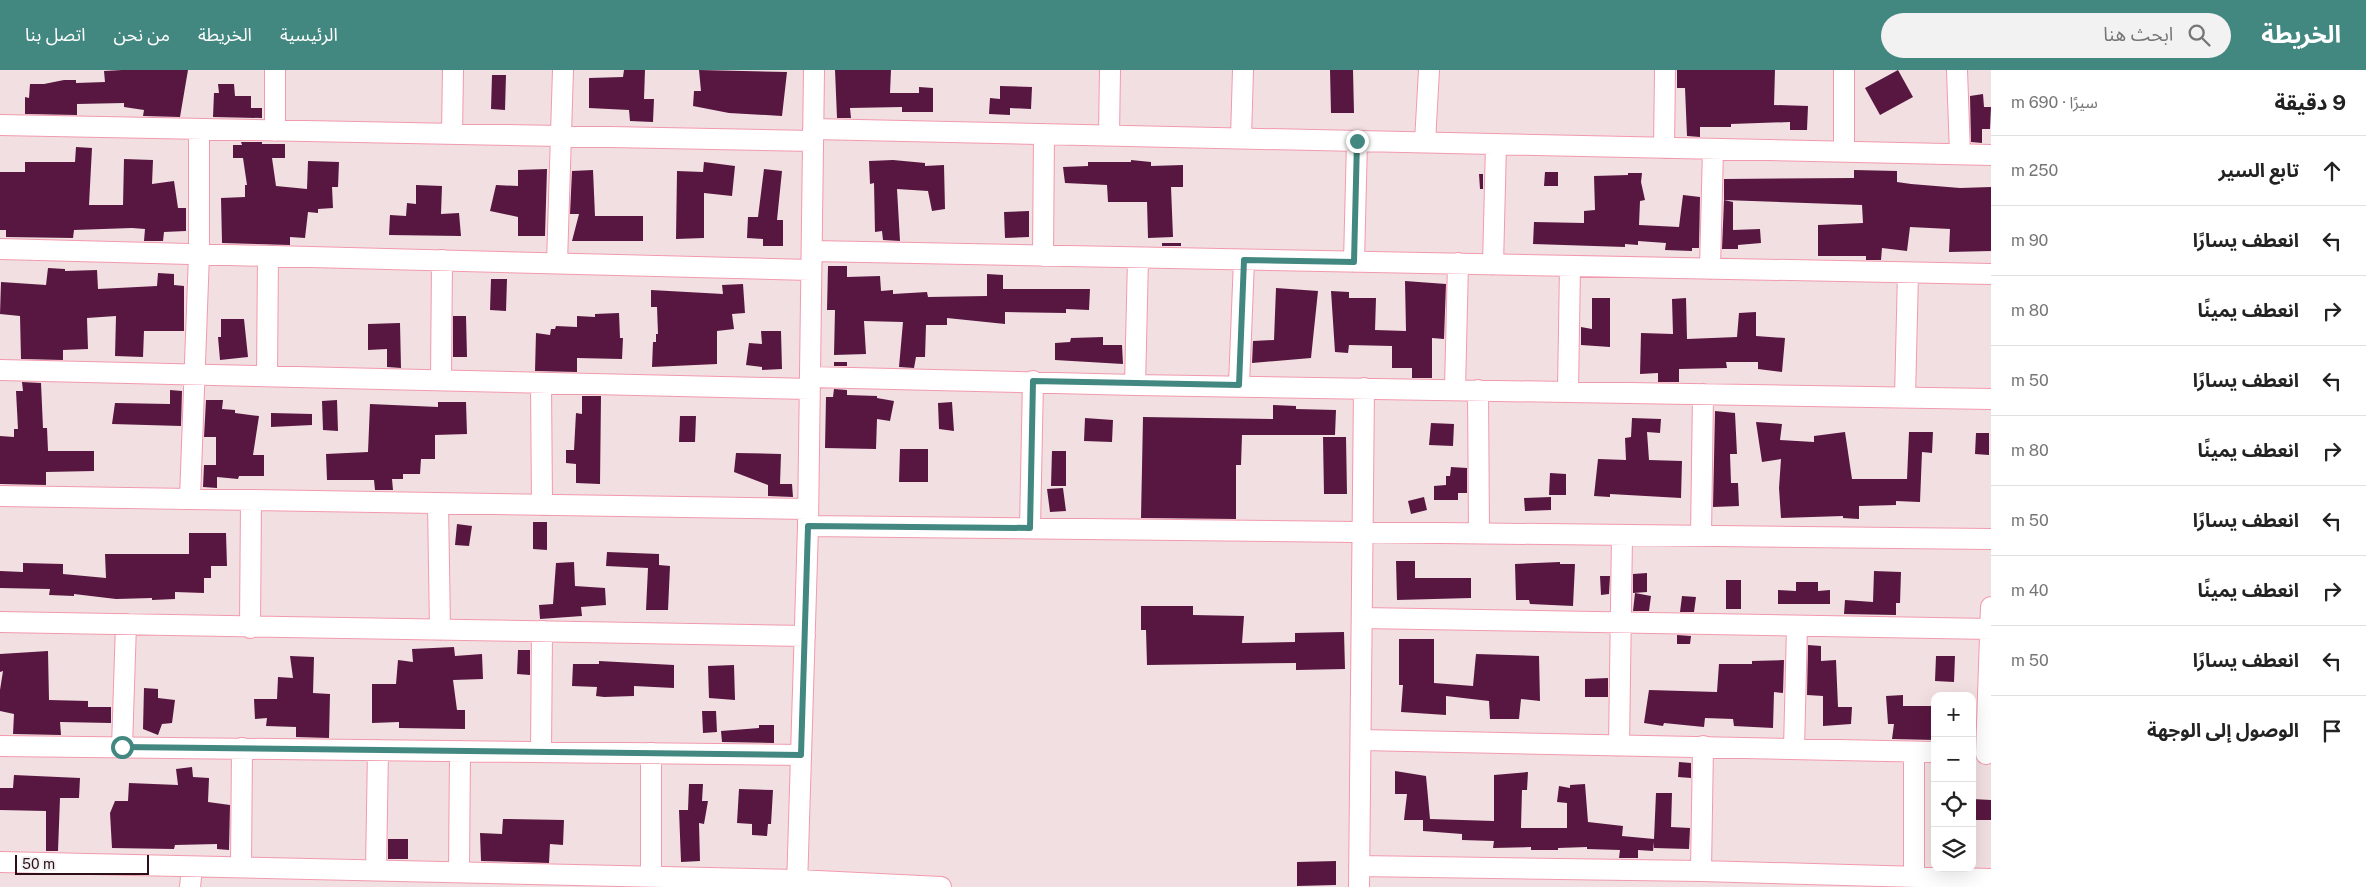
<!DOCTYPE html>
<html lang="ar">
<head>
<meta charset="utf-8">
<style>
	body { margin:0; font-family:"Public Sans","Noto Sans Arabic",sans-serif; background:#f2f2f2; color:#222; direction:rtl }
	.controls { position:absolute; right:15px; bottom:15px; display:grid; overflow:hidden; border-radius:10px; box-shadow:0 5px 20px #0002 }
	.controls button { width:45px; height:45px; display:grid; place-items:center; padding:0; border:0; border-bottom:1px solid #e0e0e0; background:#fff; color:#222; font:25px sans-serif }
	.scale { position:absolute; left:15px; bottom:12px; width:134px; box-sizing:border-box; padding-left:5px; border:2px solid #2e0e17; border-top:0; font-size:14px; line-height:18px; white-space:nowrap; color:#2e0e17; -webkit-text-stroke:4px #f2f2f2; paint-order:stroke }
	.stop { position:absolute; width:15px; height:15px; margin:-11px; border:4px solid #428880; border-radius:50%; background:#fff }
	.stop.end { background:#428880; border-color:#fff; box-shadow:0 1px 5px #0008 }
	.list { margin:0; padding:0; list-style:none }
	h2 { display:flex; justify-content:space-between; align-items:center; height:65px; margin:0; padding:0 20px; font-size:21px }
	h2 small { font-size:16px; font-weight:400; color:#767676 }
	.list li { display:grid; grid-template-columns:32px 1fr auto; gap:15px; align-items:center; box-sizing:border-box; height:70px; padding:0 20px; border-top:1px solid #e0e0e0 }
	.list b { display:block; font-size:19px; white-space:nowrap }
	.list em { font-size:16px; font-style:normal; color:#767676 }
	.icon { flex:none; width:28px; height:28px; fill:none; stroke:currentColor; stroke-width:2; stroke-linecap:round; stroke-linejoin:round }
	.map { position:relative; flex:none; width:1991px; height:817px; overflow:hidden; direction:ltr }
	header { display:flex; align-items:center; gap:30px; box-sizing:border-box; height:70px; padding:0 25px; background:#428880; color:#fff }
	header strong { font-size:24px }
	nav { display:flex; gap:28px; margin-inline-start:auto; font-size:18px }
	.search { width:350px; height:45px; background:#f2f2f2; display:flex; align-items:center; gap:12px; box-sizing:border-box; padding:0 18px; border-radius:28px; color:#767676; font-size:19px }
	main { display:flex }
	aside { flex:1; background:#fff }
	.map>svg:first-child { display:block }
</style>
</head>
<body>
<header>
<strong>الخريطة</strong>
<div class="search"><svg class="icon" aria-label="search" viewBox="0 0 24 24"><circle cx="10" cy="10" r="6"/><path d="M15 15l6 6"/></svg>ابحث هنا</div>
<nav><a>الرئيسية</a><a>الخريطة</a><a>من نحن</a><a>اتصل بنا</a></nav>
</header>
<main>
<aside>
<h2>9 دقيقة<small>سيرًا · 690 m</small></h2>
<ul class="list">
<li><svg class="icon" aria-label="ahead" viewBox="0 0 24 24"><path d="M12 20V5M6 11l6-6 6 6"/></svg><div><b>تابع السير</b></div><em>250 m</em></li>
<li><svg class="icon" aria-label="left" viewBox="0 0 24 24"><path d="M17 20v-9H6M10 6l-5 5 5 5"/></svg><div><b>انعطف يسارًا</b></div><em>90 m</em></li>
<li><svg class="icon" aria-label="right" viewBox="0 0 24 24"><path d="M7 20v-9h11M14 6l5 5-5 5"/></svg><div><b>انعطف يمينًا</b></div><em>80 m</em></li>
<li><svg class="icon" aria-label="left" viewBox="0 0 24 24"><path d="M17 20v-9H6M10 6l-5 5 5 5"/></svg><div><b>انعطف يسارًا</b></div><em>50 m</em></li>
<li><svg class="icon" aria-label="right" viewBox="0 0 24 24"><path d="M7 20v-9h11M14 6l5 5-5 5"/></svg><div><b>انعطف يمينًا</b></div><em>80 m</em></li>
<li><svg class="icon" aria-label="left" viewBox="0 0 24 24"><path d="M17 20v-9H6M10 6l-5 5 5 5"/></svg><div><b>انعطف يسارًا</b></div><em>50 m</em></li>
<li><svg class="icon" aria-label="right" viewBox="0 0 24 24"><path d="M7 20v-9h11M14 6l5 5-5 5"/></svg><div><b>انعطف يمينًا</b></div><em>40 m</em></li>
<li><svg class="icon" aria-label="left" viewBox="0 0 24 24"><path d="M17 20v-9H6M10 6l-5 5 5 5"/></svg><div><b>انعطف يسارًا</b></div><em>50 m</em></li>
<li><svg class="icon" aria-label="arrive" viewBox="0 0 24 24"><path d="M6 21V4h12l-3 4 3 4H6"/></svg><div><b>الوصول إلى الوجهة</b></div></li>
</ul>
</aside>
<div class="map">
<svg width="1991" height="817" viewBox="0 0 1991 817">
	<rect width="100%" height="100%" fill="#f2dfe2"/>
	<path fill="#581740" d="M122 0H188L180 47 143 46 144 40 124 37V33L77 34V45L25 44V27L29 28 30 14H44L64 10H76V13L105 12 104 1Z
		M624 0H645L644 29H654L653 52 630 51 629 40 589 38V8L623 7Z
		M699 0 787 2 782 46 729 43 693 36 694 21H701Z
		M835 0H891L890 23H919V17L933 18V42H902V37L850 38 851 48H837Z
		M1330 0H1353L1354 43H1331Z
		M1677 0H1775L1774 35 1808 36 1807 60H1790V52L1731 54V57H1700V67L1687 66 1685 18H1677Z
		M1898 0 1913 27 1880 45 1865 18Z
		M492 5H506L505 40 491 39Z
		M218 14H234L235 26H251V38H262V48L213 47 214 23H219Z
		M1000 16 1032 17 1031 39 1010 38V45L989 44 990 28 1000 29Z
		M1983 24 1984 37H1991L1990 59H1982V73L1971 72 1970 26Z
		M241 72H262V74H285V88H272L276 116 307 119 308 91 339 92 338 117H332L333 138 318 139V143L308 142 305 168 290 167V175L222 173 221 128 245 127V115H247L243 88H233V75H242Z
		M76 77 92 78 89 135H123L124 89 153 90 152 114 174 111 178 138H186V161L164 162 163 171H144L145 159 132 158 74 160 73 168 6 167V160H0V102H25V92H75Z
		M893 90 925 93V96L944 95 945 139 932 141 928 121 897 119 900 171 883 170 882 161 875 162 874 113 870 114 869 91Z
		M1131 90 1151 92V96L1183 95V117H1171L1173 167 1148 168 1147 132H1108L1107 115 1065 113 1063 97 1088 96V92H1131Z
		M704 92 735 96 732 126 704 123V168L676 169 677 101 703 102Z
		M547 99 545 166H518V147L490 141 496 115 518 116V100Z
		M764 99 782 101 777 150H783V176H763V169L747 168 748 147H758Z
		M593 100 595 146H643V171H572L579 144H570L572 101Z
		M1854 100 1897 101V112L1911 114 1960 118 1991 117V181L1949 182 1950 159 1910 157 1907 181 1882 178 1881 190H1866V186H1818V155L1863 153 1862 135 1724 130V109L1854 108Z
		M1545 102H1558V116H1544Z
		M1628 103H1642L1641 112 1645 130 1640 131 1639 155 1679 157 1683 125 1700 127 1699 178H1692V181L1665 180 1666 173 1638 171V175L1625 174V177L1533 174 1534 152 1584 153V141L1595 140 1594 106 1628 105Z
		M1479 104H1483V119H1480Z
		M416 115 442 116 441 144 459 143 461 166 389 165 390 145 406 146 407 133 416 134Z
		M1724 130 1733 132V160L1760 159 1761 173 1738 175V179H1722Z
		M1029 141V167L1005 168 1004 142Z
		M1162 173H1181V176H1162Z
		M828 196H847V207L880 206 881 221 893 220V224L927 222 928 227 987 226V204L1003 205V219H1090L1089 240 1066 239V243L1005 242V254L947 248V255H926L925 287H916L914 298 899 297 903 252 864 251 866 284 834 285 835 240H827Z
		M48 198 65 199V201L97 200 98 219 157 216 158 203 174 204V215L184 216V261H144L143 287 115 286 116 246 87 248 88 279 63 280V290L21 289 20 246 0 244 1 212 46 215Z
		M491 209H507L506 241 490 240Z
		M1405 211 1446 214 1444 269 1432 268V308H1412V298H1392V276L1349 275 1348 283 1335 282 1331 221 1349 222V228H1376L1375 260 1406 261Z
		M743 214 745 243 732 244 734 259 717 261V294L652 297 653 272H656V264H658L657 237H651V220L723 224 722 215Z
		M1276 218 1318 221 1311 288 1252 293 1253 271 1274 270Z
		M1592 228H1610V277L1581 275V257L1592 259Z
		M1686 228 1687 269 1737 267 1739 243 1756 242V266L1785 268 1782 302 1758 299V292H1726L1727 298 1679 299V312H1658V303L1640 304 1641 263 1673 264 1672 229Z
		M619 243 620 268H623L622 289 577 288V302L535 301 536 263 550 265 551 259H555L556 256 577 257V246L595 247V244Z
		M453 246H466L467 287H453Z
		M221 249H244L248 287 220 290 218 267H221Z
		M400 253 401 298 387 297V279L368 280V254Z
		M761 261H781L782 299 762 300V297L746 295 749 273 762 274Z
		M1103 267V275H1122L1123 294 1055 290V273L1070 272 1071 268Z
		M834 292H847V296H834Z
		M22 312 41 313 43 358H47L48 381H94V401L46 402V415L0 414V366L14 367V359H18L16 321H23Z
		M834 319 847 320V325L877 326V328L894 331 890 351 877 349 876 379 825 378 826 327H833Z
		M170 320 182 321 181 356 112 354 115 333 170 334Z
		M582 326H601L600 414 576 413V394L566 393V380H574L576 343 582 344Z
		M206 330H223L222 339 235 340V343L259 346 253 385H264V406H239L238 409 217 407V418L203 417 204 395H216V367H204Z
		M337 330 338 361 323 360 322 331Z
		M438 332H466L467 364 435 365V389H421L420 404H403V409H392L393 420H375L374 410H327L326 384 368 382 370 334 438 337Z
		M952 332 954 361 939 359 938 333Z
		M1273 335 1296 336V339L1336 340 1335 365H1242L1241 395H1236V449L1141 448 1143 347 1273 349Z
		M1715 341 1735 343 1737 384H1730L1731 413H1738L1739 436 1713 437Z
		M271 343 312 344V355L271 357Z
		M680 346H696L695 372H679Z
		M1085 348 1113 350 1112 372 1084 371Z
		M1632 348 1661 349 1660 363 1647 362 1649 390 1682 391 1681 428 1610 424V427L1594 426 1598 389 1626 390 1625 368 1631 367Z
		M1756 352 1782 354 1780 370 1814 372V366L1845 362 1852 409H1907L1909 362H1933L1932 383 1922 382 1920 432 1896 431V435L1859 436V449L1843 448V446L1781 448 1779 418 1781 389 1762 392Z
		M1431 353 1454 354 1453 376 1429 375Z
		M1976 363H1989V385L1975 384Z
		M1323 367H1346L1347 424H1324Z
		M900 379H928V412H899Z
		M1052 381H1066V416H1051Z
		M736 383 781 384 780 414H792L793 427 768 426V415L734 402Z
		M1451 397 1467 398V423H1458V430H1434V416L1446 415V406H1450Z
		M1550 403 1566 404V425H1549Z
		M1063 418 1066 441 1050 442 1047 419Z
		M1424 427 1427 440 1411 444 1408 431Z
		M1551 427V440L1525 441 1524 428Z
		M533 452H547V480L533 479Z
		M457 454 472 456 469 476 455 475Z
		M189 463H226L227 496H211V508H204V523L175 522V529L152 530V528L116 529 74 524V526L49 525 50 519 0 518V501L23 502V493L63 494V504L106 508 105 484H189Z
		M607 482 659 484V495L670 496 668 540H646L648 498 606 496Z
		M1396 491H1415V508H1471V528L1397 530Z
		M574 492 575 516 605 518 606 535 581 537 582 546 540 549 539 535 553 534 556 493Z
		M1560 492V494H1575L1573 536 1530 534 1529 530H1516L1515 494Z
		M1874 501 1901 502 1900 533H1885H1896V545L1844 544 1845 530 1873 532Z
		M1647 503V522L1633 523V504Z
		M1600 506H1610L1609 524 1601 525Z
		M1726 510H1741V539H1726Z
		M1796 512H1818V521L1830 520V534H1778V520L1796 521Z
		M1635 523 1651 526 1649 541H1633Z
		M1682 526 1696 527 1694 542H1680Z
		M1141 536H1193V545L1244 546 1242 573 1295 572V563L1344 562 1345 599 1296 600V593L1147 595 1146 560H1141Z
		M1677 565 1691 566 1690 574H1677Z
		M1399 569H1434V613L1473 616 1476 584 1539 586 1540 631 1521 629 1519 649H1490L1489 631 1446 626V645L1401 642 1403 615H1399Z
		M1808 575 1821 576V591L1836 590 1838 637H1852L1851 654 1823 656V626L1807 625Z
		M454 577 455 586 482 584 483 609 453 610 457 640H465V659L399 658V652L372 653V614H396L398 590 413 592 412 579Z
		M518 580H530V605L517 604Z
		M48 581 49 630 88 631V637H111V653L60 652 61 665 13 664 14 644 0 641V620L3 601 0 602V584Z
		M290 586 314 587 313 623 330 624 329 668 296 667V657L266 656 267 648 255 649 254 629H277L278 607 293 608Z
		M1936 586H1955L1954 612 1935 611Z
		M1784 590 1783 623 1774 622 1773 658 1734 656 1733 649 1705 648 1704 657 1664 653 1663 656 1644 653 1649 620 1717 622 1719 594H1752V591Z
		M599 591 674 595V618L634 616V626L604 627 596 626 597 617 572 616 573 594H599Z
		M734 595 735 630 709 628 708 596Z
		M1608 608V627H1585V609Z
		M144 618 158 619V628L175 630 172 653 162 654 158 665 143 659Z
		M1903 625V636H1935V670L1892 669 1894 654H1888L1886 626Z
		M702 641H716L717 662 703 663Z
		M759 655H774V673L722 672 721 661 759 658Z
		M1679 692 1691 693V708L1678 707Z
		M192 697 193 707 209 708 208 732 230 735 229 780 217 779V774L175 775 174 779 112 778 110 743 115 731H128L129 713 178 715 176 699Z
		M1395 701 1426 706 1430 749 1494 751V705L1528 702 1527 720H1522L1521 758H1567V733L1557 732 1559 716 1570 718V715L1585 714 1588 752 1623 756 1622 766 1654 769 1656 723H1672L1671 757 1690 758 1689 779 1654 778V772L1653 781 1638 780V788H1619L1620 780 1587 779V777L1558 778V780H1531V777L1493 778 1494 771 1462 770V764L1423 761V750H1404L1407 724H1395Z
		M14 705 80 708 79 728H60L58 781H46V741L0 740V718H13Z
		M689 714H703L702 731H708L704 754 699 753 700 791 681 792 679 740H688Z
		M739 719 773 720 771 754H768L767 766 752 765V754L737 753Z
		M1972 729 1991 730V750H1972Z
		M503 749 564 750 563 775 550 774 549 793 481 791 480 763 502 764Z
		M388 769H408V789H388Z
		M1336 791V815L1297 816V792Z"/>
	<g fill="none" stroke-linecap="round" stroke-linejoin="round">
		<defs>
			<path id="street" d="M1844 0V81
				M1957 0 1960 84
				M0 55 813 71
				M813 59 1991 85
				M275 61V0
				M452 64 453 0
				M1109 65 1110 0
				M1241 68 1243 0
				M1425 72 1429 0
				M1664 78 1665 0
				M0 179 811 200
				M812 181 1991 204
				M1043 186 1044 64
				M1354 192 1357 71
				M557 193 563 0
				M1493 195 1496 74
				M1710 199 1713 79
				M0 300 810 319
				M267 306 268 186
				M810 307 1135 315 1991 329
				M441 310 442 190
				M541 314 542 435
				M1135 315 1138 189
				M1239 315 1244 190
				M1455 319 1458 193
				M1478 320 1479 463
				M1568 321 1570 196
				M1905 327 1908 203
				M0 426 808 439
				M190 429 199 184V59
				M438 433 440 560
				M808 456 1991 469
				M1030 458 1033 311
				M1701 466 1703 324
				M1362 548 1991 559
				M0 552 805 566
				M250 558 251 431
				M1361 670 1935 682
				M0 676 801 685
				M1619 676 1622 465
				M122 677 126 554
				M1794 679 1797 556
				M541 682 542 561
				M1914 682V807
				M1986 684 1991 537
				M0 792 797 810 941 817
				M1359 796 1701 801 1991 809
				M241 797 242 678
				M376 800 378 680
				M1701 801 1703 676
				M459 802 460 681
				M651 806V683
				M190 817 192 797
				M797 817 808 456 814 0
				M1359 817 1364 318"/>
		</defs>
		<use href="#street" stroke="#f29aad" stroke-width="22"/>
		<use href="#street" stroke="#fff" stroke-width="20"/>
	</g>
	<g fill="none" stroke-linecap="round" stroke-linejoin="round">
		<path stroke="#428880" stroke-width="6" d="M122 677 801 685 808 456 1030 458 1033 311 1239 315 1244 190 1354 192 1357 71"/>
	</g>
</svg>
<div class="controls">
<button>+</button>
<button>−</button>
<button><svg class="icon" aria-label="locate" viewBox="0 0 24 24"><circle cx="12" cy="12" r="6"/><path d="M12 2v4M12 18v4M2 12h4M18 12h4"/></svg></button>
<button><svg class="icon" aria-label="layers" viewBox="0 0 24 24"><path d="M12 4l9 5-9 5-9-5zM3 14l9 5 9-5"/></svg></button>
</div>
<div class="scale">50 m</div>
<div class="stop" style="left:122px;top:677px"></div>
<div class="stop end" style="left:1357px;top:71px"></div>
</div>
</main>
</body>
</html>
